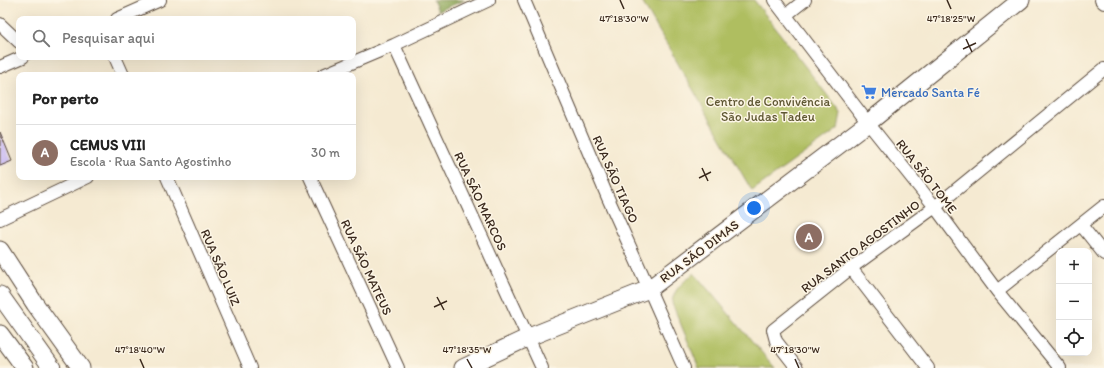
<!DOCTYPE html>
<html lang="pt">
<head>
<meta charset="utf-8">
<style>
	body { margin:0; font-family:Itim,sans-serif; background:#f2f2f2; color:#222 }
	.controls { position:absolute; right:12px; bottom:12px; display:grid; overflow:hidden; border-radius:8px; box-shadow:0 4px 16px #0002 }
	.controls button { width:36px; height:36px; display:grid; place-items:center; padding:0; border:0; border-bottom:1px solid #e0e0e0; background:#fff; color:#222; font:20px sans-serif }
	.you { position:absolute; left:754px; top:208px; width:14px; height:14px; margin:-10px; border:3px solid #fff; border-radius:50%; background:#1a73e8; box-shadow:0 0 0 6px #1a73e833 }
	.badge { display:grid; place-items:center; width:26px; height:26px; border-radius:50%; background:#ea580c; color:#fff; font-size:13px; font-weight:700 }
	.pin { position:absolute; translate:-50% -50%; border:2px solid #fff; box-shadow:0 1px 4px #0006 }
	.list { margin:0; padding:0; list-style:none }
	h2 { display:flex; justify-content:space-between; align-items:center; height:52px; margin:0; padding:0 16px; font-size:17px }
	h2 small { font-size:13px; font-weight:400; color:#767676 }
	.list li { display:grid; grid-template-columns:26px 1fr auto; gap:12px; align-items:center; box-sizing:border-box; height:56px; padding:0 16px; border-top:1px solid #e0e0e0 }
	.list b { display:block; font-size:15px; white-space:nowrap }
	.list p { margin:0; font-size:13px; white-space:nowrap; color:#767676 }
	.list em { font-size:13px; font-style:normal; color:#767676 }
	.icon { flex:none; width:22px; height:22px; fill:none; stroke:currentColor; stroke-width:2; stroke-linecap:round; stroke-linejoin:round }
	.map { position:relative; flex:none; width:1104px; height:368px; overflow:hidden }
	.search { position:absolute; background:#fff; box-shadow:0 4px 16px #0002; left:16px; top:16px; width:340px; height:44px; display:flex; align-items:center; gap:10px; box-sizing:border-box; padding:0 14px; border-radius:8px; color:#767676; font-size:15px }
	.panel { position:absolute; background:#fff; box-shadow:0 4px 16px #0002; left:16px; top:72px; width:340px; height:108px; border-radius:8px }
	.map>svg:first-child { display:block }
</style>
</head>
<body>
<div class="map">
<svg width="1104" height="368" viewBox="0 0 1104 368">
	<rect width="100%" height="100%" fill="#fcf5e5"/>
	<filter id="ink" filterUnits="userSpaceOnUse"><feTurbulence type="fractalNoise" baseFrequency=".025" numOctaves="2"/><feDisplacementMap in="SourceGraphic" scale="8" xChannelSelector="R" yChannelSelector="G"/><feConvolveMatrix kernelMatrix="1 2 1 2 8 2 1 2 1" color-interpolation-filters="sRGB"/></filter>
	<filter id="wash" filterUnits="userSpaceOnUse"><feTurbulence type="fractalNoise" baseFrequency=".012" numOctaves="4" result="noise"/><feDisplacementMap in="SourceGraphic" scale="16" xChannelSelector="R" yChannelSelector="G"/><feGaussianBlur stdDeviation="0.9" result="paint"/><feColorMatrix in="noise" values="0 0 0 0 0 0 0 0 0 0 0 0 0 0 0 0 0 1.4 0 .05"/><feComposite in="paint" operator="in"/></filter>
	<g filter="url(#wash)">
		<rect width="100%" height="100%" fill="#f5ead2"/>
		<path fill="#afbe61" stroke="#757440" d="M641 0H754L841 113 838 129 752 191Z
			M694 273 775 368H699L672 303C673 289 684 282 694 273Z"/>
		<path fill="#8ba557" stroke="#63683a" d="M433 0H465L438 11Z"/>
		<g id="blocks">
			<path fill="#c3b3f6" d="M0 132 12 161 0 166Z"/>
		</g>
	</g>
	<g filter="url(#ink)">
		<use href="#blocks" fill-opacity="0" stroke="#574739" stroke-width="1"/>
		<g fill="none" stroke-linecap="round" stroke-linejoin="round">
			<defs>
				<path id="street" d="M524 0 608 198 649 289 684 368
					M774 0 868 123 935 207 997 291 1060 368
					M1101 0 1104 3
					M786 15 805 0
					M117 19 160 0
					M0 24 19 42
					M394 45 542 368
					M115 57 123 75
					M0 67 23 57
					M323 75 394 45 489 0
					M167 177 250 368
					M310 177 398 368
					M0 219 88 177
					M1081 225 1104 254
					M851 268 928 368
					M997 291 1104 206
					M797 368 776 341 773 330 851 268 935 207 1104 69"/>
				<path id="secondary" d="M0 250 35 304 81 368
					M0 295 52 368
					M0 334 25 368
					M463 368 529 337 649 289 868 123 1021 0"/>
			</defs>
			<use href="#street" stroke="#574739" stroke-width="14"/>
			<use href="#secondary" stroke="#574739" stroke-width="19"/>
			<use href="#street" stroke="#fff" stroke-width="12"/>
			<use href="#secondary" stroke="#fff" stroke-width="17"/>
		</g>
	</g>
	<path fill="none" stroke="#3b2a1e" stroke-width="1.5" d="M620 0 624 9M947 0 951 9M966 39 972 52M963 49 976 43M702 168 708 181M699 178 711 172M437 297 444 310M434 307 447 301M140 359 144 368M467 359 472 368M795 359 799 368"/>
	<defs>
		<symbol id="supermarket-bare" viewBox="-9 -9 18 18"><path d="M-6-5.5h2.5l.6 2H6L4.5 2H-2.5L-4.4-4H-6ZM-1.5 3.2a1.3 1.3 0 1 0 .1 0ZM3 3.2a1.3 1.3 0 1 0 .1 0Z" fill="#3f7fe0" stroke="#fcf5e5" stroke-width="2.5" paint-order="stroke"/></symbol>
	</defs>
	<g fill-rule="evenodd">
		<use href="#supermarket-bare" x="858" y="81" width="22" height="22"/>
	</g>
	<g text-anchor="middle" stroke-width="3" stroke-linejoin="round" paint-order="stroke">
		<g font-size="13" fill="#366cbe" stroke="#fcf5e5" text-anchor="start">
			<text x="881" y="97">Mercado Santa Fé</text>
		</g>
		<g font-size="13" fill="#5e5632" stroke="#fcf5e5">
			<text x="768" y="106">Centro de Convivência<tspan x="768" dy="15">São Judas Tadeu</tspan></text>
		</g>
		<g font-size="13" fill="#3b2a1e" stroke="#fcf5e5">
			<text transform="translate(927 176) rotate(52)" y="5">RUA SÃO TOME</text>
			<text transform="translate(616 179) rotate(66)" y="5">RUA SÃO TIAGO</text>
			<text transform="translate(481 201) rotate(65)" y="5">RUA SÃO MARCOS</text>
			<text transform="translate(860 246) rotate(-37)" y="5">RUA SANTO AGOSTINHO</text>
			<text transform="translate(699 251) rotate(-37)" y="5">RUA SÃO DIMAS</text>
			<text transform="translate(221 267) rotate(67)" y="5">RUA SÃO LUIZ</text>
			<text transform="translate(367 267) rotate(65)" y="5">RUA SÃO MATEUS</text>
		</g>
	</g>
	<g font-size="10" text-anchor="middle" fill="#3b2a1e" stroke="#fcf5e5" stroke-width="3" stroke-linejoin="round" paint-order="stroke">
		<text x="624" y="22">47°18'30"W</text>
		<text x="951" y="22">47°18'25"W</text>
		<text x="140" y="353">47°18'40"W</text>
		<text x="467" y="353">47°18'35"W</text>
		<text x="795" y="353">47°18'30"W</text>
	</g>
</svg>
<div class="controls">
<button>+</button>
<button>−</button>
<button><svg class="icon" aria-label="locate" viewBox="0 0 24 24"><circle cx="12" cy="12" r="6"/><path d="M12 2v4M12 18v4M2 12h4M18 12h4"/></svg></button>
</div>
<div class="you"></div>
<div class="pin badge" style="left:809px;top:237px;background:#8d6e63">A</div>
<div class="search"><svg class="icon" aria-label="search" viewBox="0 0 24 24"><circle cx="10" cy="10" r="6"/><path d="M15 15l6 6"/></svg>Pesquisar aqui</div>
<section class="panel">
<h2>Por perto<small></small></h2>
<ul class="list">
<li><span class="badge" style="background:#8d6e63">A</span><div><b>CEMUS VIII</b><p>Escola · Rua Santo Agostinho</p></div><em>30 m</em></li>
</ul>
</section>
</div>
</body>
</html>
